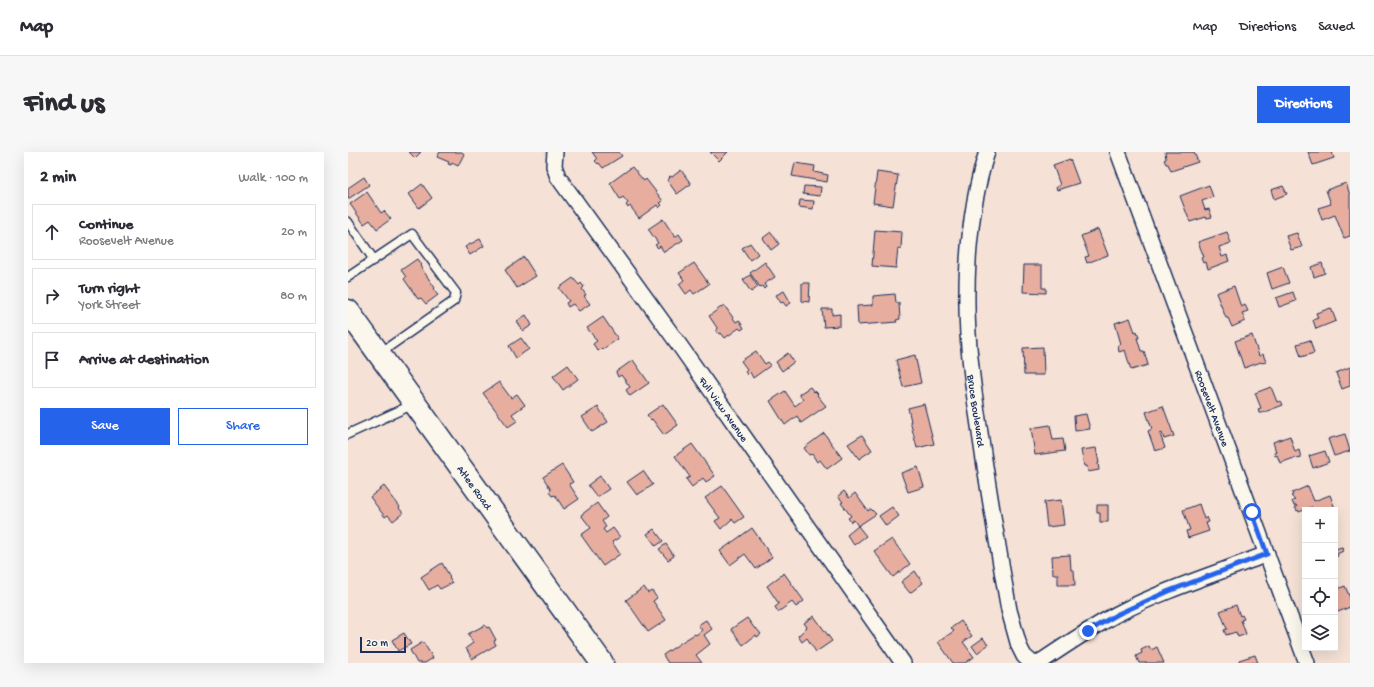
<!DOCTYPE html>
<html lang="en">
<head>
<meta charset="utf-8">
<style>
	body { margin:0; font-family:"Gochi Hand",sans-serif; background:#f7f7f7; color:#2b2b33 }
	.controls { position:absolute; right:12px; bottom:12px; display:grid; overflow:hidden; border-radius:0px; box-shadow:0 4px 16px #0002 }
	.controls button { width:36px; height:36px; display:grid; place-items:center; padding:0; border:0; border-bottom:1px solid #e1e1e2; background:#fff; color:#2b2b33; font:20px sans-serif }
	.scale { position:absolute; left:12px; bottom:10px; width:46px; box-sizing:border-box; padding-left:4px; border:2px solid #1b2f5e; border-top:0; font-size:11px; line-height:14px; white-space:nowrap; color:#1b2f5e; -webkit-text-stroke:3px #fbf7ec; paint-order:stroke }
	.stop { position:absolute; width:12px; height:12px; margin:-9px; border:3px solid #2563eb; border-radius:50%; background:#fff }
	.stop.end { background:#2563eb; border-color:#fff; box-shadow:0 1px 4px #0008 }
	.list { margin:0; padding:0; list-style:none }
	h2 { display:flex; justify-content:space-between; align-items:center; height:52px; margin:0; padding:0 16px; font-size:17px }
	h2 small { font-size:13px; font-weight:400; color:#7c7c81 }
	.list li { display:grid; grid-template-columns:26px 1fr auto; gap:12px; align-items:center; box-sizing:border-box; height:56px; margin:0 8px 8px; padding:0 8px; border:1px solid #e1e1e2; border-radius:0px }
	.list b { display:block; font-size:15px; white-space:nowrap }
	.list p { margin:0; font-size:13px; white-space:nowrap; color:#7c7c81 }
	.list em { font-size:13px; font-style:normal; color:#7c7c81 }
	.actions { display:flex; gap:8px; padding:12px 16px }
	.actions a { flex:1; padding:9px 0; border:1px solid #2563eb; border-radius:0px; text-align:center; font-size:14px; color:#2563eb }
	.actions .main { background:#2563eb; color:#fff }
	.icon { flex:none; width:22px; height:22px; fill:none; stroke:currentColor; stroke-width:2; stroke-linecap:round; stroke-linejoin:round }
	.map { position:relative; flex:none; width:1002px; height:511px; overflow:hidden; border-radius:0px }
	header { display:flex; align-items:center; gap:24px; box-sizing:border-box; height:56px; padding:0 20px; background:#fff; border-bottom:1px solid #e1e1e2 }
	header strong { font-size:19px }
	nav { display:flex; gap:22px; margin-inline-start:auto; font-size:14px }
	.intro { display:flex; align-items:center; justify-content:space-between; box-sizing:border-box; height:96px; padding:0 24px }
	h1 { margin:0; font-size:28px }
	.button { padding:10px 18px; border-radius:0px; background:#2563eb; color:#fff; font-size:14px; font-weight:700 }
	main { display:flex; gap:24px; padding:0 24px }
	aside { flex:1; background:#fff; border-radius:0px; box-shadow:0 4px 16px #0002 }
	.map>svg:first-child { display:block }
</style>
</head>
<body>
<header>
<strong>Map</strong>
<nav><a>Map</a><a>Directions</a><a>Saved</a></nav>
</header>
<div class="intro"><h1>Find us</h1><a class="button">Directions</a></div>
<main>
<aside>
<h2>2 min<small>Walk · 100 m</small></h2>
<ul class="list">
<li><svg class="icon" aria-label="ahead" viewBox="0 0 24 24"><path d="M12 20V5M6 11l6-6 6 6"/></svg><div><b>Continue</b><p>Roosevelt Avenue</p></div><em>20 m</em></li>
<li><svg class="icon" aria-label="right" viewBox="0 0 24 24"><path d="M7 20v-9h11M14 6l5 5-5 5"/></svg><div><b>Turn right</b><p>York Street</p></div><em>80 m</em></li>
<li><svg class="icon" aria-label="arrive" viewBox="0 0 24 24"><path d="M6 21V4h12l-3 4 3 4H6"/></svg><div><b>Arrive at destination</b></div></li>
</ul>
<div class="actions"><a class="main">Save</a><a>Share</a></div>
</aside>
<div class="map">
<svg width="1002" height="511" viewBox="0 0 1002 511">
	<rect width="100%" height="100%" fill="#f5e1d5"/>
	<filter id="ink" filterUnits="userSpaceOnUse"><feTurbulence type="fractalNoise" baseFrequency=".025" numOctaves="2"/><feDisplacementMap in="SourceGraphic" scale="8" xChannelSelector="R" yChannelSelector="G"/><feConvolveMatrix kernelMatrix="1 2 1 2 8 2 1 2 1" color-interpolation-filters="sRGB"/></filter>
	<g filter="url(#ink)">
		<path fill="#e7ae9f" stroke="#1b2f5e" d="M61 0H73L67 6Z
			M92 0H114L116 2 110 14 104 11 103 13 100 12 101 10 89 5Z
			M244 0H271L274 4 255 16 251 11 250 12 247 9 249 7Z
			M362 0H380L371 9Z
			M817 0H846L850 10 823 19 820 12H818L816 8 818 7Z
			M960 0H984L986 6 965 13Z
			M722 7 731 31 709 38 708 35 712 33 705 13Z
			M447 11 467 14 466 20 480 23 479 30 444 24Z
			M284 15 296 29 298 27 315 49 312 51 314 53 311 56 309 53 291 66 282 54 280 56 278 53 280 51 275 45 272 47 262 31Z
			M333 18 343 32 329 42 319 28 322 26 321 25 322 24 324 25Z
			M529 20 550 23 545 54 525 51Z
			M16 25 21 33 0 47V36Z
			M998 31 1002 43V84L996 86 987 63 974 68 970 56 983 52 978 38Z
			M74 32 84 46 71 56 61 42Z
			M861 33 865 45 854 49 857 58 861 57 864 65 859 66 858 65 842 70 832 44Z
			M456 34 473 35 472 44 455 42Z
			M935 34 939 42 926 47 923 38Z
			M19 40 33 61 36 59 43 67 29 77 22 68 16 72 2 52Z
			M452 48 466 49 465 57 451 55Z
			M315 67 327 85 331 82 335 88 316 100 312 94 310 96 307 93 310 91 300 77Z
			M750 77 760 103 739 111 737 105 741 104 733 84Z
			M527 78 554 80 553 97 550 96 548 116 524 114Z
			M423 80 431 92 423 98 415 86Z
			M879 80 883 91 871 95 874 105 879 103 881 109 860 117 858 110 855 111 853 106 856 105 850 90Z
			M949 81 954 95 943 98 938 84Z
			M132 87 136 94 122 103 117 95Z
			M402 91 410 102 402 108 394 96Z
			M176 105 188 124 169 136 157 118Z
			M69 107 73 113 72 114 87 136 86 137 90 143 78 152 73 146 70 147 56 127 58 125 53 118Z
			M417 110 427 125 416 132 418 135 416 137 414 134 412 135 402 121Z
			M346 111 361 132 346 142 343 138 338 142 331 132 336 128 331 121Z
			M974 111 977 121 966 125 963 115Z
			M676 113H694V136H698V141L675 140Z
			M935 115 941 131 924 137 919 121Z
			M402 123 410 135 403 140 395 128Z
			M225 126 231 133 233 131 236 135 234 137 238 143 236 144 242 152 231 159 225 152 220 155 218 151 221 149 211 136Z
			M454 131H462L461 150 454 149Z
			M886 134 893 155 897 153 900 159 894 161 897 169 884 175 880 166H878L868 141Z
			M436 139 443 151 438 154 435 150 433 151 428 143Z
			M945 140 948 149 931 155 928 146Z
			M547 142 548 151H551L552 167 548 168 549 170 510 173 509 154 525 153V144Z
			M376 153 388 170 391 168 396 176 393 178 391 176 377 186 373 181 371 182 368 178 370 177 361 164Z
			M983 156 988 169 968 177 965 168 970 166 968 161Z
			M474 157H484V163L492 162V174L476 175Z
			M178 163 184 173 175 179 169 169Z
			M255 165 270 187 255 197 254 196 250 199 245 192 249 189 239 176Z
			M782 166 787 180 789 179 791 186H789L793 199H796L800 213 783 218 777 198 771 200 770 194 773 192 767 171Z
			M904 183 911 204 915 202 918 210 914 211 913 210 896 216 887 189Z
			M173 186 181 197 168 206 161 194Z
			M962 188 966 201 953 205 949 192Z
			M695 195 696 223H676L675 196Z
			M408 199 417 212 420 210 423 213 405 226 402 220 399 223 397 219 399 217 393 209Z
			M440 201 446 210 434 219 428 210Z
			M567 203 573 231 555 235 548 208Z
			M285 208 301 231 282 244 278 238 282 235 273 223 270 225 268 220Z
			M220 213 230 227 215 238 205 224Z
			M1002 215V234L994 237 988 221Z
			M151 230 163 246 169 242 177 253 164 262 169 269 160 275 135 241Z
			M462 235 466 240 467 239 470 242 469 243 478 254 453 271 449 264 437 273 422 249 437 239 447 254 455 248 451 242Z
			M923 235 929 250 933 249 935 253 914 261H911L910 257 913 256 907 241Z
			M315 252 330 273 316 283 304 267 303 268 299 263Z
			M576 252 586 292 569 296 562 269H563L560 256Z
			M815 254 826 284 816 287 814 281 812 282 817 296 807 299 800 279 804 277 798 260Z
			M250 255 260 270 244 280 234 265Z
			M738 262 742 277 727 279 726 264Z
			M702 273 705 288 715 287 717 299 687 303 683 276Z
			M476 281 494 306 479 317 472 308 469 310 464 302 461 303 456 296Z
			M997 282 1002 299 986 304 980 287Z
			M514 283 524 298 511 307 500 292Z
			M942 284 947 300 951 298 953 306 950 307 949 305 932 311 929 303 927 304 926 301 928 300 925 290Z
			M344 292 367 324 358 330 355 326 344 335 338 327 342 325 327 304Z
			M748 296 751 311H750L751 318 740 320 739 314H736L733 298Z
			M977 299 981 310 965 316 961 304Z
			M214 313 225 330 221 332 231 347 216 357 207 343 204 344 201 340 203 338 195 325Z
			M570 315 576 335 560 340 553 321Z
			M295 319 305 333 289 343 279 330Z
			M252 324 261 337 249 345 240 333Z
			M36 334 52 355 51 356 55 361 45 369 40 363 37 365 22 345Z
			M374 334 396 365 387 371 384 367 373 377 367 369 372 366 357 346Z
			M960 334 966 349 982 343 989 362 987 363V358H965L964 355 951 360 950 358 949 359 947 355H949L948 353 946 354 944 349 947 348 943 344 945 343 944 341Z
			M496 339 501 346 507 341 520 359 523 357 528 362 510 374 506 368 503 370 500 366 503 364 493 351 495 350 490 344Z
			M713 348 716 373 699 375 696 350Z
			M249 351 259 365 254 369 258 375 255 377 258 381 265 376 272 385 264 390 272 402 255 414 233 383 243 376 233 363Z
			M851 352 856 367 859 365 861 370 858 371 861 379 840 386 838 379 842 378 835 358Z
			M749 353H760V370H752V361H749Z
			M544 355 551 364 538 374 531 364Z
			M510 374 518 384 506 393 499 383Z
			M404 376 424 405 408 417 397 402 382 413 372 399Z
			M306 377 315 389 308 394 299 382Z
			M544 387 562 412 545 425 526 399Z
			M318 392 326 404 320 408 311 397Z
			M994 395 995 399 989 402 990 404 987 405V397Z
			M722 403 723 418H726L727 433H710V422H705L704 404Z
			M94 411 102 425 101 426 104 431 92 437 89 433 81 438 73 425Z
			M567 419 575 431 562 441 553 430Z
			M436 421 456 449 448 455 444 450 430 460 427 455 431 452 419 434Z
			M997 434 1002 446V455L990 460 989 459H987V438Z
			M296 435 300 441 304 439 309 446 305 449 318 468 300 480 278 448Z
			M888 453 892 464 894 463 896 467 893 468 898 482 890 485 888 480 878 483 876 478 879 477 872 459Z
			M466 464 484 489 468 500 459 486 454 490 450 484 459 475 456 471Z
			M399 466 407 477 408 476 413 482 409 485 408 483 395 493 383 477Z
			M358 468 364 477 356 483 362 492 348 503 354 511H320L315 503 337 488 347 482 348 483 354 478 350 473Z
			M613 469 624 484 615 490 626 505 617 511H605L590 490 606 479 603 476Z
			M137 473 139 476 141 475 148 488 146 489 148 493 124 507 118 496 125 491 120 482Z
			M56 481 63 492 50 499 44 488Z
			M635 486 640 493 629 501 624 494Z
			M75 490 85 506 77 511H69L62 498Z
			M801 494 803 498 809 495 816 511H791L788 504 794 501 793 498Z
			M907 503 910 511H892L891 508Z"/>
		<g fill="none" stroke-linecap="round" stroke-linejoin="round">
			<defs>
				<path id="lane" d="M0 70 26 108
					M0 125 64 82 108 141 106 149 32 201
					M0 282 66 252"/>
				<g id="street">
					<path id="s1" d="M207 0 206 14 210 25 332 194 555 511"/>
					<path id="s2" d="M639 0C618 65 615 148 623 215 625 237 629 259 632 281 639 329 647 377 655 424L661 458 671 494 676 504 684 511"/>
					<path id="s3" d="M770 0 959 511"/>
					<path d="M691 511C716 494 741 477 769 462 815 438 870 421 919 402"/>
				</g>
				<g id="secondary">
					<path id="s4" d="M0 159 254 511"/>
				</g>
			</defs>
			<use href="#lane" stroke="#1b2f5e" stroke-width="11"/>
			<use href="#street" stroke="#1b2f5e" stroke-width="18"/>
			<use href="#secondary" stroke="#1b2f5e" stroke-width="25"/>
			<use href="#lane" stroke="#fbf7ec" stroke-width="8"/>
			<use href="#street" stroke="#fbf7ec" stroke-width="15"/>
			<use href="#secondary" stroke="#fbf7ec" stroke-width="22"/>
		</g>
	</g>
	<g fill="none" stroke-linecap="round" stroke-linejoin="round" filter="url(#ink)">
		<path stroke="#2563eb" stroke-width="5" d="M740 479 770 462 821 439 919 402 904 360"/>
	</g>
	<g text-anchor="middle" stroke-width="3.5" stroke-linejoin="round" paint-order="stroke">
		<g font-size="11" fill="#1b2f5e" stroke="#fbf7ec">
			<text dy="4" stroke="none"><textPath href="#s3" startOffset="273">Roosevelt Avenue</textPath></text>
			<text dy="4" stroke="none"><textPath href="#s1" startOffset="311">Full View Avenue</textPath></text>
			<text dy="4" stroke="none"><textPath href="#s2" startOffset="261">Bruce Boulevard</textPath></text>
			<text dy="4" stroke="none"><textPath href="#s4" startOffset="217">Atlee Road</textPath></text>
		</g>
	</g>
</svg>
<div class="controls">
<button>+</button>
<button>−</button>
<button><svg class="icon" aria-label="locate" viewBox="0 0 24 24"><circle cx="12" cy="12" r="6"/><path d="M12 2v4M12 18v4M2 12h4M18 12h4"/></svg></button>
<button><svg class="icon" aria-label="layers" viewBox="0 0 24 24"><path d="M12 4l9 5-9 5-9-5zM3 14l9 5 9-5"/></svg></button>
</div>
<div class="scale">20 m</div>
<div class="stop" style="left:904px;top:360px"></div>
<div class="stop end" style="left:740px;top:479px"></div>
</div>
</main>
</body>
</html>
